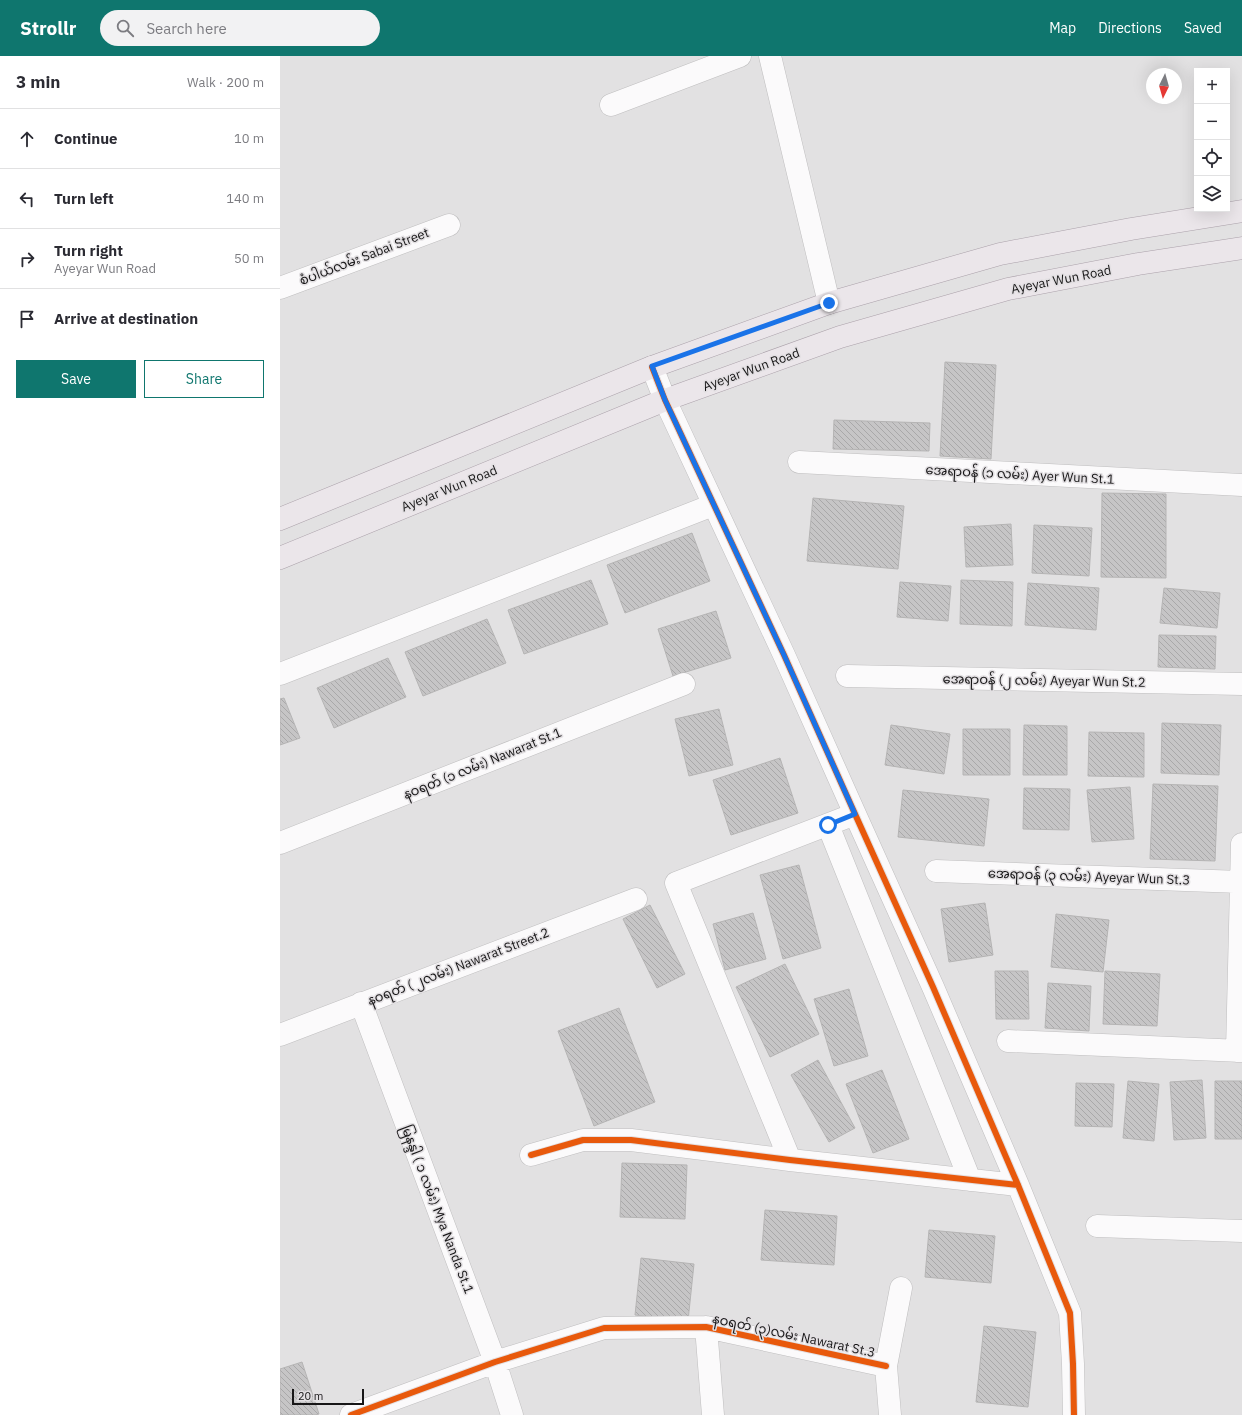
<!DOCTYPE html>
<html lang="en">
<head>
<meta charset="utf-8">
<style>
	body { margin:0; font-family:"IBM Plex Sans","Noto Sans Myanmar",sans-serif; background:#f2f2f3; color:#2b2b33 }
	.controls { position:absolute; right:12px; top:12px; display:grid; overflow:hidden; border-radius:0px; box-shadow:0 4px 16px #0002 }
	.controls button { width:36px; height:36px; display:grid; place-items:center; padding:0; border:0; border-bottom:1px solid #e1e1e2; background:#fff; color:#2b2b33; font:20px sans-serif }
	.compass { position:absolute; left:866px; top:12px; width:36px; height:36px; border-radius:50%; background:#fff; box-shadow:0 4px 16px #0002; rotate:185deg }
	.scale { position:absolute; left:12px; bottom:10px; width:72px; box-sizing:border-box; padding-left:4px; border:2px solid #171617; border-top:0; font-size:11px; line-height:14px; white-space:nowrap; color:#171617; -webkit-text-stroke:3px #e3e0e3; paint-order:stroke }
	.stop { position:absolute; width:12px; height:12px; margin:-9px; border:3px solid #1a73e8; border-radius:50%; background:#fff }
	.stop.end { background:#1a73e8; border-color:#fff; box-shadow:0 1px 4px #0008 }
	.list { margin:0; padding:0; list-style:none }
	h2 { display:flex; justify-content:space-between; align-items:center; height:52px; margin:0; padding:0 16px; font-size:17px }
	h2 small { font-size:13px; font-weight:400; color:#7c7c81 }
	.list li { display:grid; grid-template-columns:26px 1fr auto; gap:12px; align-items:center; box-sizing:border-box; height:60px; padding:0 16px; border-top:1px solid #e1e1e2 }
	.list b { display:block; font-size:15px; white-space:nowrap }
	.list p { margin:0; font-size:13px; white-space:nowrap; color:#7c7c81 }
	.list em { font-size:13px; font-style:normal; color:#7c7c81 }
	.actions { display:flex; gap:8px; padding:12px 16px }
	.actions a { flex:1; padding:9px 0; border:1px solid #0f766e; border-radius:0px; text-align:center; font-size:14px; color:#0f766e }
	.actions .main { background:#0f766e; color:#fff }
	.icon { flex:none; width:22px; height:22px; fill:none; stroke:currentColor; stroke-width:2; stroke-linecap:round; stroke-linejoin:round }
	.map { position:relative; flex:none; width:962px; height:1359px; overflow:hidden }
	header { display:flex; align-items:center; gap:24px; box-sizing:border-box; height:56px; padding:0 20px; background:#0f766e; color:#fff }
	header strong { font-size:19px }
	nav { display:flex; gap:22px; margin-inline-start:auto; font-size:14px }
	.search { width:280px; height:36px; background:#f2f2f3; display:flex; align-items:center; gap:10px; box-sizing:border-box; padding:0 14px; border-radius:22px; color:#7c7c81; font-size:15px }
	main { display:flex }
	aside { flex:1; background:#fff }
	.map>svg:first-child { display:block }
</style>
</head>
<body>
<header>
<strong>Strollr</strong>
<div class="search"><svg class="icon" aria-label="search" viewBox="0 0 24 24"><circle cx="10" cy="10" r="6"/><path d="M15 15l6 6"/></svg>Search here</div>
<nav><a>Map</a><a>Directions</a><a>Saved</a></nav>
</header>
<main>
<aside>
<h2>3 min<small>Walk · 200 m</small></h2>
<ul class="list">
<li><svg class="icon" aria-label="ahead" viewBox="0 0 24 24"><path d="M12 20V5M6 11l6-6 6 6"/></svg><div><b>Continue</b></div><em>10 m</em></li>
<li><svg class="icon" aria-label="left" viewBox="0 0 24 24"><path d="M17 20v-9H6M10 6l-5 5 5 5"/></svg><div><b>Turn left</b></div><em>140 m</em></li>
<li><svg class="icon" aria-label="right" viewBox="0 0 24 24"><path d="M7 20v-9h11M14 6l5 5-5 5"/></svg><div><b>Turn right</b><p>Ayeyar Wun Road</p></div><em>50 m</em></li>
<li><svg class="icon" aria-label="arrive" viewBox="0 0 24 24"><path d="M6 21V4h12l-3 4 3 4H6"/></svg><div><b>Arrive at destination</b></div></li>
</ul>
<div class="actions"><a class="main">Save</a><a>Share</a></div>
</aside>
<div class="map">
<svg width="962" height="1359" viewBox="0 0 962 1359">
	<defs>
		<pattern id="building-back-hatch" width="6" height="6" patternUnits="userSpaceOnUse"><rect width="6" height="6" fill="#c6c5c6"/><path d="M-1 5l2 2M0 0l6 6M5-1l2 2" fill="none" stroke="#a9a8a9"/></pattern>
	</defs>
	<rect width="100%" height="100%" fill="#e2e1e2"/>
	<path fill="url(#building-back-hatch)" stroke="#b5b4b4" d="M665 306 716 309 711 403 660 400Z
		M554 364 650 367 649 395 553 393Z
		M822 437 886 438V522L821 521Z
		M533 442 624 450 618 513 527 505Z
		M731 468 733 509 686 511 684 471Z
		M754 469 812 472 809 520 752 517Z
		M412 477 430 525 345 557 327 509Z
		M311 524 328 568 244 598 228 554Z
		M681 524 733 526 732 570 680 568Z
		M620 526 671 530 668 565 617 561Z
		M748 527 819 532 816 574 745 569Z
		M884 532 940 537 937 572 880 567Z
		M436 555 451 602 393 620 378 573Z
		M207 563 226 607 143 640 125 596Z
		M879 579 936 580 935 613 878 611Z
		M108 602 126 641 54 672 37 632Z
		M4 642 20 682 0 689V643Z
		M439 653 453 709 409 720 395 663Z
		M882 667 941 669 939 719 881 717Z
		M611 669 670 678 664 718 605 709Z
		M744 669 787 670V719H743Z
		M683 673H730V719H683Z
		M809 676 864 677V721L808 720Z
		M500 702 518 757 451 779 433 724Z
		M873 728 938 730 935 805 870 803Z
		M850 731 854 783 812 786 807 734Z
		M744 732 790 733 789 774 743 773Z
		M623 734 709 743 704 790 618 781Z
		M519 809 541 892 503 903 480 819Z
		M705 847 713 899 669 906 661 853Z
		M370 849 405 918 377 932 343 863Z
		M473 857 486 903 445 914 433 868Z
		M776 858 829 864 823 916 771 911Z
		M505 908 539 978 490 1001 456 931Z
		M715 915H748L749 963H716Z
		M825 915 880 918 877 970 823 968Z
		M768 927 811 930 809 975 765 972Z
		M569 933 588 1000 554 1010 534 943Z
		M339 952 375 1046 314 1070 278 975Z
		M538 1004 575 1072 549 1086 511 1019Z
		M602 1014 629 1083 593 1097 566 1028Z
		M922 1024 926 1082 894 1084 890 1026Z
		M848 1025 879 1028 874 1085 843 1082Z
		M935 1025H962V1083H935Z
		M796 1027 834 1028 832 1071 795 1070Z
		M342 1107 407 1109 405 1163 340 1161Z
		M485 1154 557 1160 554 1209 481 1204Z
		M649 1174 715 1180 711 1227 645 1221Z
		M361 1202 414 1208 408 1265 355 1259Z
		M704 1270 756 1276 748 1351 696 1346Z
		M22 1306 39 1358 35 1359H0V1313Z"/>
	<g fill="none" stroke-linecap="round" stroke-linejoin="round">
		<defs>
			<path id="minor" d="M490 0 549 247
				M331 49 460 0
				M0 232 169 169
				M372 311 385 344 504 599 575 758 653 931 738 1129 790 1257 793 1308 794 1359
				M519 406 962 429
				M0 618 433 449
				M567 620 962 628
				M548 769 690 1124
				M0 787 404 628
				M656 815 961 826
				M81 947 215 1306 232 1359
				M0 979 356 843
				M728 985 962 995
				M957 995 962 788
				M251 1099 303 1084H351L510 1104 738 1129
				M510 1104 396 827 575 758
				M817 1170 962 1175
				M426 1271 433 1359
				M71 1359 215 1306 324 1272 426 1271 606 1310
				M610 1359 606 1310 621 1232"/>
			<path id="major" d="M0 463 372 311 549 247 720 198 851 173 962 155
				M0 502 385 344 560 281 728 233 858 208 962 192"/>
		</defs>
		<use href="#minor" stroke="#bfbebf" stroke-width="23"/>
		<use href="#major" stroke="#aba1aa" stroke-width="23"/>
		<use href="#minor" stroke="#fbfafb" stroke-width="22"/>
		<use href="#major" stroke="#ebe6ea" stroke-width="22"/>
		<defs>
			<path id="cycleway" d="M372 311 385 344 504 599 575 758 653 931 738 1129 790 1257 793 1308 794 1359
				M251 1099 303 1084H351L510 1104 738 1129
				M71 1359 215 1306 324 1272 426 1271 606 1310"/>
		</defs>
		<use href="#cycleway" stroke="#e3e0e3" stroke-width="8"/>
		<use href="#cycleway" stroke="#e8590c" stroke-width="6"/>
	</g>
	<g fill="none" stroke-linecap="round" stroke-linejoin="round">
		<path stroke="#1a73e8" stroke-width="5" d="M548 769 575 758 504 599 385 344 372 310 549 247"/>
	</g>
	<g text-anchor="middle" stroke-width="3" stroke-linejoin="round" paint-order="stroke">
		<g font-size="13" fill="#171617" stroke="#e3e0e3">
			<text transform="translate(84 200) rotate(-21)" y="5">စံပါယ်လမ်း Sabai Street</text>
			<text transform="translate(781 223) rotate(-11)" y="5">Ayeyar Wun Road</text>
			<text transform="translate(471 313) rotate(-20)" y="5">Ayeyar Wun Road</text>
			<text transform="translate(740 418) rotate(3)" y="5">အေရာဝန် (၁ လမ်း) Ayer Wun St.1</text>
			<text transform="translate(169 432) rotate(-22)" y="5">Ayeyar Wun Road</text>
			<text transform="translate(764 624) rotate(1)" y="5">အေရာဝန် (၂ လမ်း) Ayeyar Wun St.2</text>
			<text transform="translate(202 707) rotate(-22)" y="5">နဝရတ် (၁ လမ်း) Nawarat St.1</text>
			<text transform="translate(809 820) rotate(2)" y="5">အေရာဝန် (၃ လမ်း) Ayeyar Wun St.3</text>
			<text transform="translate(178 910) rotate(-21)" y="5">နဝရတ် ( ၂လမ်း) Nawarat Street.2</text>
			<text transform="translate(158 1153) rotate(69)" y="5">မြနန္ဒါ ( ၁ လမ်း) Mya Nanda St.1</text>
			<text transform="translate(514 1279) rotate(12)" y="5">နဝရတ် (၃)လမ်း Nawarat St.3</text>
		</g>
	</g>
</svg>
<div class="controls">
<button>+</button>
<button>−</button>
<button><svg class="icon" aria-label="locate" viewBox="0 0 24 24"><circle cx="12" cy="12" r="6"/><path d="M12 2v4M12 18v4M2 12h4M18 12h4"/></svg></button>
<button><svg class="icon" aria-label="layers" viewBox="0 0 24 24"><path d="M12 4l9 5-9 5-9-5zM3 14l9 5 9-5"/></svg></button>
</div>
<svg class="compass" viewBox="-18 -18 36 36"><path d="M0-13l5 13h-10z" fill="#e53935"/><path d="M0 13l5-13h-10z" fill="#7c7c81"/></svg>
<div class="scale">20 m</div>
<div class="stop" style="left:548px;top:769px"></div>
<div class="stop end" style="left:549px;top:247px"></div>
</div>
</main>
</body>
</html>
